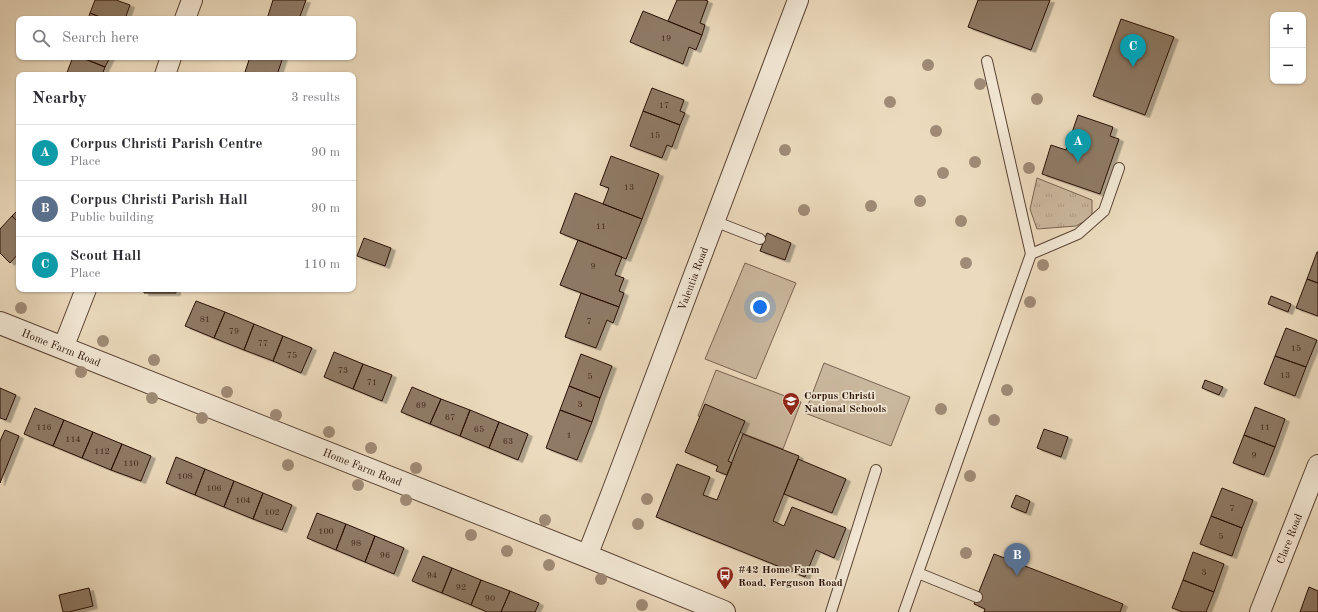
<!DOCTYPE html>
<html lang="en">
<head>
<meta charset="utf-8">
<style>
	body { margin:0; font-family:"Old Standard TT",serif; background:#f2f2f3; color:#2b2b33 }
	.controls { position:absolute; right:12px; top:12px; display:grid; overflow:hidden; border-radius:8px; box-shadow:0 1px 3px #0004 }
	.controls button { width:36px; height:36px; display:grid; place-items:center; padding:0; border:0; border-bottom:1px solid #e1e1e2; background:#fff; color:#2b2b33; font:20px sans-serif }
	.you { position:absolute; left:760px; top:307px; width:14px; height:14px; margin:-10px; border:3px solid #fff; border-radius:50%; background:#1a73e8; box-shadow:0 0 0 6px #1a73e833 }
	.badge { display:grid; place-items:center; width:26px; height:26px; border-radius:50%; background:#7c3aed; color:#fff; font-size:13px; font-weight:700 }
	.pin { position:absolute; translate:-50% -33px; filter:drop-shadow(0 1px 2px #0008) }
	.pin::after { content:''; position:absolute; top:21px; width:14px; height:12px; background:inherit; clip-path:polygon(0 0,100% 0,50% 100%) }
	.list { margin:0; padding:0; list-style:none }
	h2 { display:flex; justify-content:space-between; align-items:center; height:52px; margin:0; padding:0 16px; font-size:17px }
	h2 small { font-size:13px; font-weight:400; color:#7c7c81 }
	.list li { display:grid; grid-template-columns:26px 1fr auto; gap:12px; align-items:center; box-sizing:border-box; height:56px; padding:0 16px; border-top:1px solid #e1e1e2 }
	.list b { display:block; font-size:15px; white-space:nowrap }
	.list p { margin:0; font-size:13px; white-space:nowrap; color:#7c7c81 }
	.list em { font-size:13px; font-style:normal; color:#7c7c81 }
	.icon { flex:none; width:22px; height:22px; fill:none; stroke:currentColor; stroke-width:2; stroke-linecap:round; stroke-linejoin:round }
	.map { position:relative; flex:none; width:1318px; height:612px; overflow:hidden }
	.search { position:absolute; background:#fff; box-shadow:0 1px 3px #0004; left:16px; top:16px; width:340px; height:44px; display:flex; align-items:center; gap:10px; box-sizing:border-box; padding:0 14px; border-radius:8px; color:#7c7c81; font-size:15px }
	.panel { position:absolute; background:#fff; box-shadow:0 1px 3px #0004; left:16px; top:72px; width:340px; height:220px; border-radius:8px }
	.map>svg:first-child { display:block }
</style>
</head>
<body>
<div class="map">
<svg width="1318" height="612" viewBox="0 0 1318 612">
	<defs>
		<pattern id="grass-tufts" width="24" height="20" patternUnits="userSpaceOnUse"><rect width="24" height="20" fill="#cab89e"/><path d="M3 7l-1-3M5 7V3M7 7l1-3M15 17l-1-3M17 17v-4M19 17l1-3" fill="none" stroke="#ae9d87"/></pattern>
		<filter id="shadow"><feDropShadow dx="4.5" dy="2.5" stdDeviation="0" flood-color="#0004"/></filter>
	</defs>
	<rect width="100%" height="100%" fill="#ebdabd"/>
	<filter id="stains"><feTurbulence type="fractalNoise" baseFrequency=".005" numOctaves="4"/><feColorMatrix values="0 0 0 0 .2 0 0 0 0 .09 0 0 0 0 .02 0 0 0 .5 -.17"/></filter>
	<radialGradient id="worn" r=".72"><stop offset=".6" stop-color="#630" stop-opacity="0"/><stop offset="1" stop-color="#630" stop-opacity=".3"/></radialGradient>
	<path fill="url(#grass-tufts)" stroke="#7a6452" d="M1037 178 1092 200V217L1076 226 1037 229 1030 209Z"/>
	<path fill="#cab89e" stroke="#7a6452" d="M745 263 796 283 756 379 705 359Z
		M824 363 910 397 891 446 805 413Z
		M716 370 801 402 783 449 698 416Z"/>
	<path fill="#8e7a65" stroke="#291105" filter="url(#shadow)" d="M95 0H116L130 5 125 19H105L90 13Z
		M273 0H306L299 19H267Z
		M677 0H705L708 1 700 23 705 25 702 35 668 21Z
		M978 0H1050L1031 50 968 27Z
		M643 11 702 35 696 50 689 47 683 64 630 42Z
		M90 13 105 19H88Z
		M1121 19 1174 37 1145 115 1093 96Z
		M73 57H80L105 67 102 75H66Z
		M80 57H110L105 67Z
		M250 57H283L277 75H255L245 72Z
		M652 88 684 100 680 111 685 113 680 125 643 111Z
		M643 111 680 125 672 147 667 145 662 158 630 146Z
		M1078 115 1113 127 1110 136 1119 139 1100 194 1042 174 1051 145 1066 150Z
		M611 156 659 174 642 219 603 204 609 188 600 185Z
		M575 193 642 219 626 259 560 233Z
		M19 209V223L12 216Z
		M12 216 19 223V253L10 263 0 253V229Z
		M767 233 791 243 785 260 760 251Z
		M364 238 391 248 385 266 357 256Z
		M578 240 622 257 615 275 624 278 619 291 624 293 619 307 560 285Z
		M1317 252H1318V283L1307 279Z
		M1307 279 1318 283V316L1296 308Z
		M144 289H176V293H144Z
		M581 293 619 307 613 323 607 320 596 348 565 337Z
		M1271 296 1291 304 1288 312 1268 304Z
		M196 301 225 312 214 338 185 326Z
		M225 312 254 324 244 350 214 338Z
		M254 324 283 336 273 361 244 350Z
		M1286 328 1317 340 1306 367 1275 356Z
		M283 336 312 348 301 373 273 361Z
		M334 352 363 364 353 389 324 377Z
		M581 354 612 366 600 398 569 386Z
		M1275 356 1306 367 1295 396 1264 384Z
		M363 364 392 375 382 401 353 389Z
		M1205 380 1223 387 1219 395 1202 388Z
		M569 386 600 398 592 422 560 410Z
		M412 387 441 399 430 424 401 412Z
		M0 388 16 395 6 420 0 418Z
		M441 399 470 410 460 436 430 424Z
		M705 404 745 421 728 461 732 463 727 475 716 471 718 466 685 452Z
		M1255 407 1285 419 1275 447 1244 435Z
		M35 408 64 420 53 446 24 434Z
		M470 410 499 422 489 448 460 436Z
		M560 410 592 422 577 460 546 448Z
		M64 420 93 432 82 458 53 446Z
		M499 422 528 434 518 460 489 448Z
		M1044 429 1068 437 1061 457 1037 448Z
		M5 430 19 436 0 483V441Z
		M93 432 122 444 111 470 82 458Z
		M743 434 799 456 773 521 784 526 792 507 846 528 834 558 816 550 805 577 656 517 677 464 710 477 703 495 717 500Z
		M1244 435 1275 447 1264 475 1233 463Z
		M122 444 151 456 141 481 111 470Z
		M176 457 205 469 195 495 166 483Z
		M798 459 846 479 832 513 784 494Z
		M205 469 234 481 224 507 195 495Z
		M234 481 263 493 253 519 224 507Z
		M1222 488 1253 500 1242 528 1211 516Z
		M263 493 292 505 282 530 253 519Z
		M1016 495 1030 501 1026 513 1011 507Z
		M317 513 346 524 336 550 307 538Z
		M1211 516 1242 528 1232 556 1200 544Z
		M346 524 375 536 365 562 336 550Z
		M375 536 404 548 394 574 365 562Z
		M1193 552 1224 564 1214 592 1183 580Z
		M994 554 1123 604 1120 612H984L985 609 974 604Z
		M423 556 452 568 442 593 412 581Z
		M452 568 481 580 471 605 442 593Z
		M481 580 510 591 501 612H487L471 605Z
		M1183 580 1214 592 1206 612H1183L1172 608Z
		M1309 587 1318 591V612H1300Z
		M89 588 93 606 69 612H63L59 595Z
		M510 591 539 603 535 612H501Z"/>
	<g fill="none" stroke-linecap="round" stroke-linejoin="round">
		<defs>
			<path id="service" d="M714 221 760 239
				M1031 254 1078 234 1104 211 1119 168
				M918 573 977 597
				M831 612 876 470
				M904 612 1031 254 987 61"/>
			<g id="minor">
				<path d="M185 19 192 0"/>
				<path d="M165 75 171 57"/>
				<path d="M63 348 86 289"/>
				<path id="s1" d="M587 556 612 492 798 0"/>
				<path id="s2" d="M1260 612 1318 465"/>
			</g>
			<g id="tertiary">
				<path id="s3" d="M0 323 587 556 724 612"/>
			</g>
		</defs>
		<use href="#service" stroke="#5a4333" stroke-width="12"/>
		<use href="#minor" stroke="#5a4333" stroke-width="22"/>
		<use href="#tertiary" stroke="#5a4333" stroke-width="24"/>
		<use href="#service" stroke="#f2e7d4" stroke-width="10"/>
		<use href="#minor" stroke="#f2e7d4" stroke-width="20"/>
		<use href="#tertiary" stroke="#f2e7d4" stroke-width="22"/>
	</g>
	<g fill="#9f8b76">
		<circle cx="928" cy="65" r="6"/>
		<circle cx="980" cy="84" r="6"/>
		<circle cx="1037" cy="99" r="6"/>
		<circle cx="890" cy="102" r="6"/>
		<circle cx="936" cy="131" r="6"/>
		<circle cx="785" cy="150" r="6"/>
		<circle cx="975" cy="162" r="6"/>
		<circle cx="1029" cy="168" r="6"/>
		<circle cx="943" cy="173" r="6"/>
		<circle cx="920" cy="201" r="6"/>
		<circle cx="871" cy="206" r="6"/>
		<circle cx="804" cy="210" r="6"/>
		<circle cx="961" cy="221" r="6"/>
		<circle cx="966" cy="263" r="6"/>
		<circle cx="1043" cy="265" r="6"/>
		<circle cx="1030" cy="302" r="6"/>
		<circle cx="21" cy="308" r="6"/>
		<circle cx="103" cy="341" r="6"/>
		<circle cx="154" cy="360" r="6"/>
		<circle cx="81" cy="372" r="6"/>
		<circle cx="1007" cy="390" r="6"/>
		<circle cx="227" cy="392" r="6"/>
		<circle cx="152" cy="398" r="6"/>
		<circle cx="941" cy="409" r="6"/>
		<circle cx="276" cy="415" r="6"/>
		<circle cx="202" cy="418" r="6"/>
		<circle cx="994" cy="420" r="6"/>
		<circle cx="329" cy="432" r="6"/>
		<circle cx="371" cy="448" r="6"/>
		<circle cx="288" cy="465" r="6"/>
		<circle cx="416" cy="468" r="6"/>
		<circle cx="970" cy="476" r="6"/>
		<circle cx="358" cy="485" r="6"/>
		<circle cx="647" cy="499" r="6"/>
		<circle cx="406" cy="500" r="6"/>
		<circle cx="545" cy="520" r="6"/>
		<circle cx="638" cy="524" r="6"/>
		<circle cx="471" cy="535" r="6"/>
		<circle cx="507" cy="551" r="6"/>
		<circle cx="966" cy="553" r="6"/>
		<circle cx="549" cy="565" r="6"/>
		<circle cx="601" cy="579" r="6"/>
		<circle cx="642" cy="605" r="6"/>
	</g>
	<defs>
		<symbol id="school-pin" viewBox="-11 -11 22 30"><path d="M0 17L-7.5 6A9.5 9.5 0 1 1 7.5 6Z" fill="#8f2418" stroke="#f2e7d4"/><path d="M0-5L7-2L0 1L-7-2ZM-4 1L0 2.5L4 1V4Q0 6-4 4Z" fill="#fff"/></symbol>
		<symbol id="bus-pin" viewBox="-11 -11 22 30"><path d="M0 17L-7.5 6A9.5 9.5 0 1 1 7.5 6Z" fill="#8f2418" stroke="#f2e7d4"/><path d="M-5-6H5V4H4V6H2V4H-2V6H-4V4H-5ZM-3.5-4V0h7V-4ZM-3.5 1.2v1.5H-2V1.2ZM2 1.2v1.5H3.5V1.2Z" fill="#fff"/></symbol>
	</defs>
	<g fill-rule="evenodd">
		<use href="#school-pin" x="781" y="391" width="20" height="27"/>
		<use href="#bus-pin" x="715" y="565" width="20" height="27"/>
	</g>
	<g text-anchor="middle" stroke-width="3.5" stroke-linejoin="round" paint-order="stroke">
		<g font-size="9" fill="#422b1d">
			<text x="666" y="41">19</text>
			<text x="664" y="108">17</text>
			<text x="655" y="138">15</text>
			<text x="629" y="190">13</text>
			<text x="601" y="229">11</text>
			<text x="593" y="269">9</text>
			<text x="205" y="322">81</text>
			<text x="589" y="324">7</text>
			<text x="234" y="334">79</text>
			<text x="263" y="346">77</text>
			<text x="1296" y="351">15</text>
			<text x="292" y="358">75</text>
			<text x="343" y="373">73</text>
			<text x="1285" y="378">13</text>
			<text x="590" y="379">5</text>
			<text x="372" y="385">71</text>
			<text x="580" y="407">3</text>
			<text x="421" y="408">69</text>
			<text x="450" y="420">67</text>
			<text x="44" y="430">116</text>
			<text x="1265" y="430">11</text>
			<text x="479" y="432">65</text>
			<text x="569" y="438">1</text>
			<text x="73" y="442">114</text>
			<text x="508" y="444">63</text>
			<text x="102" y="454">112</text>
			<text x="1254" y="458">9</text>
			<text x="131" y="466">110</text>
			<text x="185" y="479">108</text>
			<text x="214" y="491">106</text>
			<text x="243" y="503">104</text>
			<text x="1232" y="511">7</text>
			<text x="272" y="515">102</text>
			<text x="326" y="534">100</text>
			<text x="1221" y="539">5</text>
			<text x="356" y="546">98</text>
			<text x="385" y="558">96</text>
			<text x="1204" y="575">3</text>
			<text x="432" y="578">94</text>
			<text x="461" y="590">92</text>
			<text x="490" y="601">90</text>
		</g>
		<g font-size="11" fill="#291105" stroke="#f2e7d4">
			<text dy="4" stroke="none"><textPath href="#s1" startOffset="297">Valentia Road</textPath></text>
			<text dy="4" stroke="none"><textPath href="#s3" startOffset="66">Home Farm Road</textPath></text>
			<text dy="4" stroke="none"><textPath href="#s3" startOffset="390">Home Farm Road</textPath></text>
			<text dy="4" stroke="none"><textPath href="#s2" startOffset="79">Clare Road</textPath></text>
		</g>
		<g font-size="11" font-weight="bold" fill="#291105" stroke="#f2e7d4" text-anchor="start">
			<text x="804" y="399">Corpus Christi<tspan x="804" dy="13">National Schools</tspan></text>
			<text x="738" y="573">#42 Home Farm<tspan x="738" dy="13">Road, Ferguson Road</tspan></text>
		</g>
	</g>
	<rect width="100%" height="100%" filter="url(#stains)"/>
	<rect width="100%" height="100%" fill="url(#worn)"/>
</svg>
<div class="controls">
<button>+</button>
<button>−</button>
</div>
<div class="you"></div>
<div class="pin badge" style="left:1078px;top:162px;background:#0f9aa8">A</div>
<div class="pin badge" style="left:1017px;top:576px;background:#5c6f8a">B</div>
<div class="pin badge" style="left:1133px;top:67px;background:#0f9aa8">C</div>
<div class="search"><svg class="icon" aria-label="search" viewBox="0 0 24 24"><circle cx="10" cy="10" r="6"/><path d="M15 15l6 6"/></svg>Search here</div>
<section class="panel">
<h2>Nearby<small>3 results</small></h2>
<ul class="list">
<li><span class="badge" style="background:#0f9aa8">A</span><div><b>Corpus Christi Parish Centre</b><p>Place</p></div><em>90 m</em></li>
<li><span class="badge" style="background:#5c6f8a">B</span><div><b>Corpus Christi Parish Hall</b><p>Public building</p></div><em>90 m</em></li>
<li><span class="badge" style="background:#0f9aa8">C</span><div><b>Scout Hall</b><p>Place</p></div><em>110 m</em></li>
</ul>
</section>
</div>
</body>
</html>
